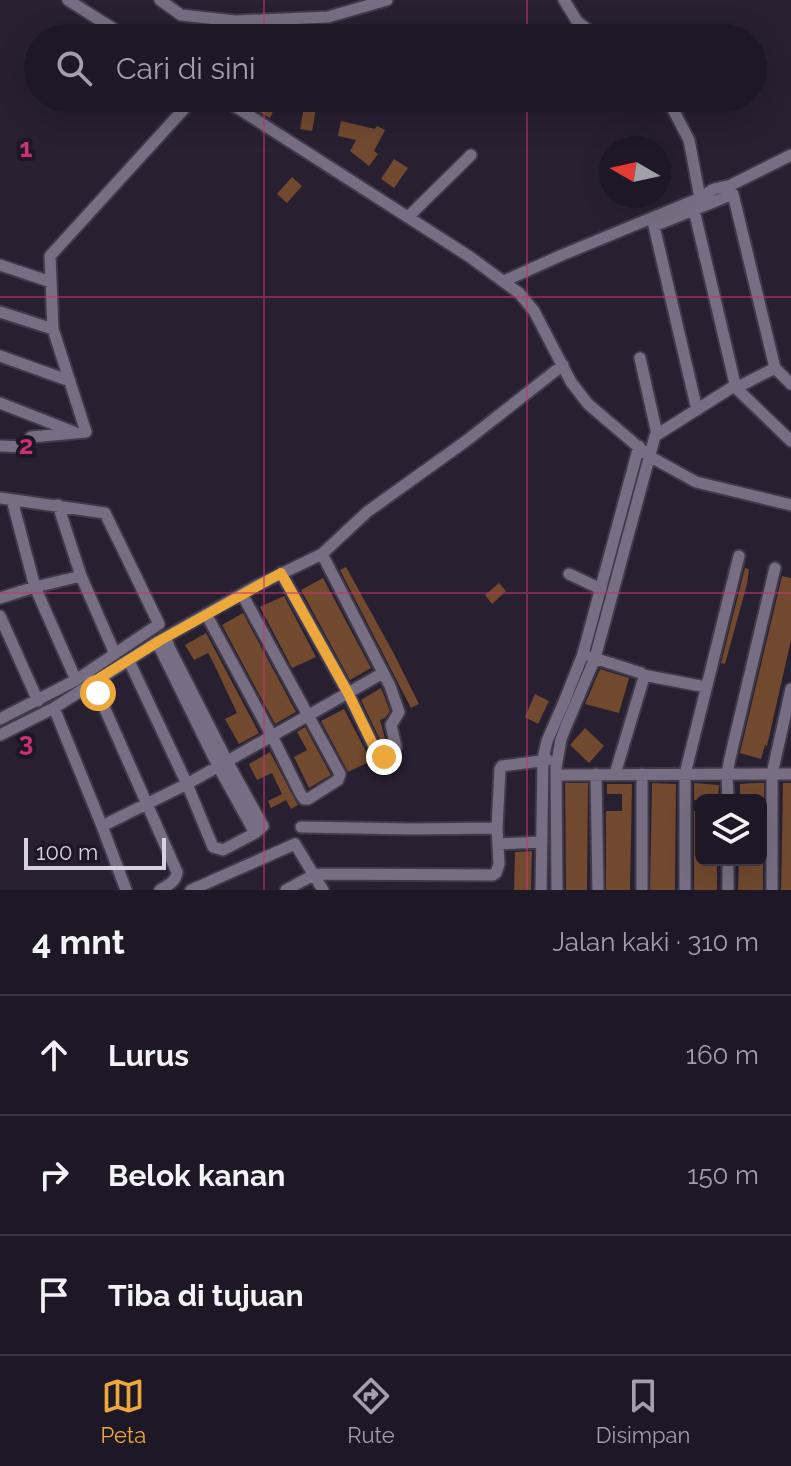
<!DOCTYPE html>
<html lang="id">
<head>
<meta charset="utf-8">
<style>
	body { margin:0; font-family:Raleway,sans-serif; background:#26202d; color:#f1f3f6 }
	.controls { position:absolute; right:24px; bottom:24px; display:grid; overflow:hidden; border-radius:12px; box-shadow:0 8px 32px #0002 }
	.controls button { width:72px; height:72px; display:grid; place-items:center; padding:0; border:0; border-bottom:2px solid #3c3642; background:#1e1725; color:#f1f3f6; font:40px sans-serif }
	.compass { position:absolute; left:599px; top:136px; width:72px; height:72px; border-radius:50%; background:#1e1725; box-shadow:0 8px 32px #0002; rotate:279deg }
	.scale { position:absolute; left:24px; bottom:20px; width:142px; box-sizing:border-box; padding-left:8px; border:4px solid #d7d2de; border-top:0; font-size:22px; line-height:28px; white-space:nowrap; color:#d7d2de; -webkit-text-stroke:6px #1e1627; paint-order:stroke }
	.stop { position:absolute; width:24px; height:24px; margin:-18px; border:6px solid #eda83c; border-radius:50%; background:#fff }
	.stop.end { background:#eda83c; border-color:#fff; box-shadow:0 2px 8px #0008 }
	.list { margin:0; padding:0; list-style:none }
	h2 { display:flex; justify-content:space-between; align-items:center; height:104px; margin:0; padding:0 32px; font-size:34px }
	h2 small { font-size:26px; font-weight:400; color:#a19fa7 }
	.list li { display:grid; grid-template-columns:52px 1fr auto; gap:24px; align-items:center; box-sizing:border-box; height:120px; padding:0 32px; border-top:2px solid #3c3642 }
	.list b { display:block; font-size:30px; white-space:nowrap }
	.list em { font-size:26px; font-style:normal; color:#a19fa7 }
	.icon { flex:none; width:44px; height:44px; fill:none; stroke:currentColor; stroke-width:2; stroke-linecap:round; stroke-linejoin:round }
	.map { position:relative; flex:none; width:791px; height:890px; overflow:hidden }
	.search { position:absolute; background:#1e1725; box-shadow:0 8px 32px #0002; left:24px; right:24px; top:24px; height:88px; display:flex; align-items:center; gap:20px; box-sizing:border-box; padding:0 28px; border-radius:44px; color:#a19fa7; font-size:30px }
	.sheet { height:464px; background:#1e1725 }
	nav { display:flex; justify-content:space-around; align-items:center; box-sizing:border-box; height:112px; border-top:2px solid #3c3642; background:#1e1725; font-size:22px; color:#a19fa7 }
	nav a { display:grid; justify-items:center; gap:4px }
	nav .on { color:#eda83c }
	.map>svg:first-child { display:block }
</style>
</head>
<body>
<div class="map">
<svg width="791" height="890" viewBox="0 0 791 890">
	<rect width="100%" height="100%" fill="#281f31"/>
	<path fill="#70492e" d="M266 98H279L270 118 259 112Z
		M304 107 316 109 312 131 300 129Z
		M341 121 375 129 377 126 385 130 374 151 378 154 369 166 350 151 356 140 338 136Z
		M394 159 408 168 394 188 381 179Z
		M292 177 302 186 287 203 277 194Z
		M346 567 393 652 419 704 411 708 340 570Z
		M745 568 749 569 747 584 725 664 721 663Z
		M782 576 791 578V640L767 746 765 745 761 759 740 753Z
		M323 578 371 668 350 680 301 590Z
		M499 583 506 591 492 604 485 595Z
		M284 596 316 657 292 668 260 607Z
		M243 613 296 712 275 724 222 625Z
		M206 633 259 733 239 744 225 719 237 713 213 662 208 653 194 660 185 645Z
		M600 669 629 678 619 713 585 704Z
		M381 688 390 711 385 718 380 720 386 742 382 744 361 700Z
		M535 694 549 701 538 724 525 717Z
		M344 709 371 761 348 772 321 721Z
		M305 727 331 775 309 788 294 757 307 750 297 732Z
		M585 728 604 746 589 763 570 745Z
		M270 752 298 805 291 809 286 800 271 808 268 801 282 794 272 773 257 780 249 764Z
		M565 783H588L587 890H566Z
		M652 783 676 784 675 890H650Z
		M694 783 719 785 718 800H694Z
		M755 783H764V800H740V784Z
		M783 783H791V890H781Z
		M607 784H632L630 890H606V811H622V794H607Z
		M694 811H701V860H717V890H694Z
		M532 851 531 890H514L515 852Z
		M739 860H763V890H738Z"/>
	<g fill="none" stroke-linecap="round" stroke-linejoin="round">
		<defs>
			<path id="street" d="M68 0 128 38
				M160 0 181 15 235 21 328 17 387 0
				M564 0 577 21 597 38
				M222 98 470 257 519 293 534 311 571 382 588 404 649 456 696 482 791 505
				M667 98 689 140 700 198
				M733 194 775 368 736 388 694 210Z
				M694 210 654 226 697 410
				M408 217 471 155
				M0 265 51 282
				M504 281 562 255 700 198 714 189 731 185 791 155
				M0 312 53 329
				M0 356 70 381
				M640 358 657 434
				M775 368 791 384
				M0 403 74 432
				M0 446 24 447 31 437 86 432 53 329 50 256 194 98
				M0 498 105 513 159 624 76 680 0 719
				M12 500 35 587 76 680
				M58 505 81 576 115 654
				M281 573 348 693 378 755 384 757 389 756 396 747 391 725 399 712 390 686 322 554 367 512 466 441 563 365
				M569 574 601 589
				M0 598 35 587 81 576
				M206 614 272 736 301 795 304 799H308L338 780 340 774 242 594
				M0 616 38 701
				M157 642 218 766 255 833
				M591 657 641 673 644 677 615 774
				M129 661 187 784 213 847 223 850 255 833 263 826 227 761 169 647 166 637
				M643 675 706 687
				M93 682 177 872C176 882 168 885 160 890
				M54 708 102 826 126 890
				M0 735 54 708 157 642 256 586 322 554
				M596 774 598 890
				M557 775 791 774
				M728 800 727 774 730 758 775 568
				M102 826 187 784 383 673
				M301 827 412 829 497 828
				M498 844 542 842
				M728 860V890
				M191 890 295 844 323 890
				M286 890 315 874 493 875 496 873 499 864 497 828 500 769 502 766 548 760
				M541 890 543 759 547 741 564 702 583 654 639 446
				M557 890 556 768 561 739 567 724 595 658 655 436 731 388H736L791 441
				M642 890V774
				M685 890V774L739 556
				M772 890V774L791 689"/>
		</defs>
		<use href="#street" stroke="#403948" stroke-width="15"/>
		<use href="#street" stroke="#776e83" stroke-width="11"/>
	</g>
	<g fill="none" stroke-linecap="round" stroke-linejoin="round">
		<path stroke="#eda83c" stroke-width="10" d="M98 693 93 682 161 640 281 573 348 693 378 755 384 757"/>
	</g>
	<path fill="none" stroke="#c5346f" stroke-width="2" stroke-opacity="0.55" d="M264 0V38M527 0V38M264 98V890M527 98V890M0 297H791M0 593H791"/>
	<g font-size="26" text-anchor="middle" font-weight="bold" fill="#c5346f" stroke="#1e1627" stroke-width="8" stroke-linejoin="round" paint-order="stroke">
		<text x="26" y="157">1</text>
		<text x="26" y="454">2</text>
		<text x="26" y="751">3</text>
	</g>
</svg>
<div class="controls">
<button><svg class="icon" aria-label="layers" viewBox="0 0 24 24"><path d="M12 4l9 5-9 5-9-5zM3 14l9 5 9-5"/></svg></button>
</div>
<svg class="compass" viewBox="-18 -18 36 36"><path d="M0-13l5 13h-10z" fill="#e53935"/><path d="M0 13l5-13h-10z" fill="#a19fa7"/></svg>
<div class="scale">100 m</div>
<div class="stop" style="left:98px;top:693px"></div>
<div class="stop end" style="left:384px;top:757px"></div>
<div class="search"><svg class="icon" aria-label="search" viewBox="0 0 24 24"><circle cx="10" cy="10" r="6"/><path d="M15 15l6 6"/></svg>Cari di sini</div>
</div>
<section class="sheet">
<h2>4 mnt<small>Jalan kaki · 310 m</small></h2>
<ul class="list">
<li><svg class="icon" aria-label="ahead" viewBox="0 0 24 24"><path d="M12 20V5M6 11l6-6 6 6"/></svg><div><b>Lurus</b></div><em>160 m</em></li>
<li><svg class="icon" aria-label="right" viewBox="0 0 24 24"><path d="M7 20v-9h11M14 6l5 5-5 5"/></svg><div><b>Belok kanan</b></div><em>150 m</em></li>
<li><svg class="icon" aria-label="arrive" viewBox="0 0 24 24"><path d="M6 21V4h12l-3 4 3 4H6"/></svg><div><b>Tiba di tujuan</b></div></li>
</ul>
</section>
<nav>
<a class="on"><svg class="icon" aria-label="map" viewBox="0 0 24 24"><path d="M3 6l6-2 6 2 6-2v14l-6 2-6-2-6 2zM9 4v14M15 6v14"/></svg>Peta</a>
<a><svg class="icon" aria-label="directions" viewBox="0 0 24 24"><path d="M12 3l9 9-9 9-9-9zM9 14v-3h6M13 9l2 2-2 2"/></svg>Rute</a>
<a><svg class="icon" aria-label="saved" viewBox="0 0 24 24"><path d="M7 4h10v16l-5-4-5 4z"/></svg>Disimpan</a>
</nav>
</body>
</html>
